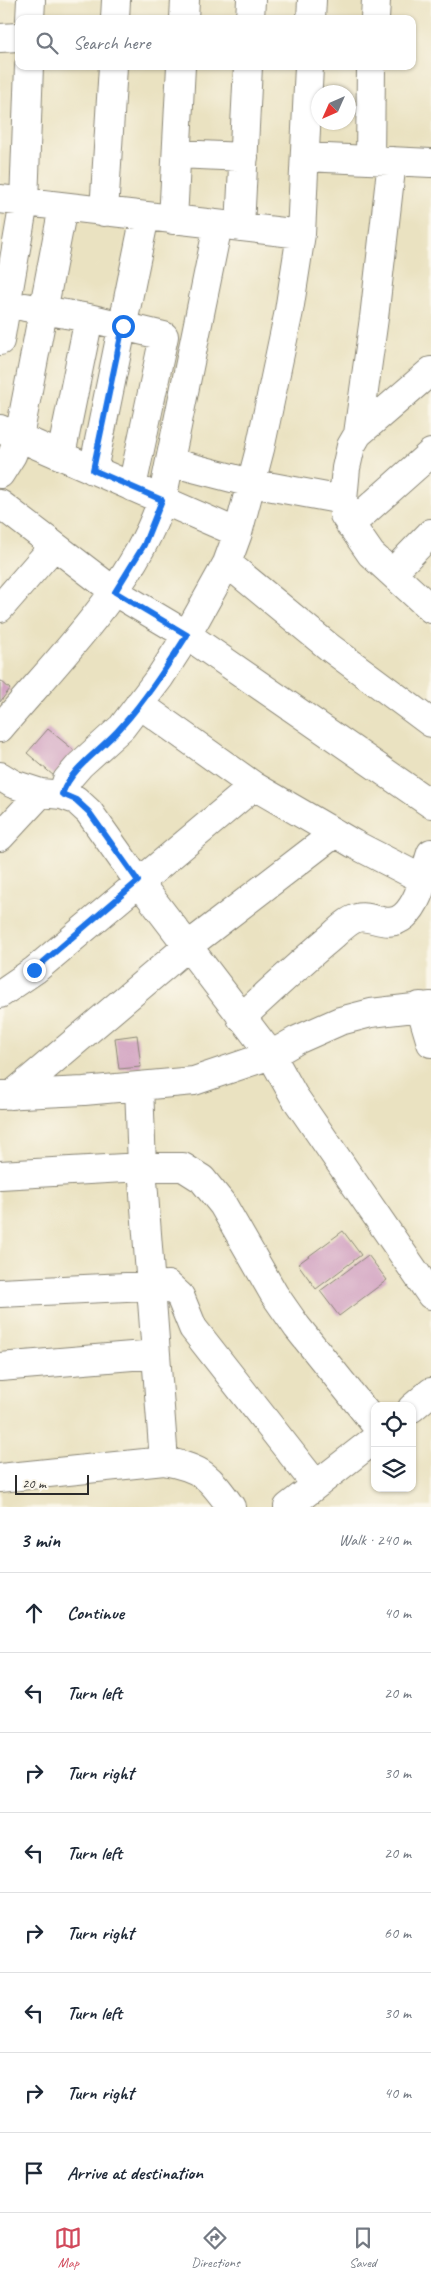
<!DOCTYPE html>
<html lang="en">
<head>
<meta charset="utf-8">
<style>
	body { margin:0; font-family:Caveat,sans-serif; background:#f2f2f3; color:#1f2937 }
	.controls { position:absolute; right:15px; bottom:15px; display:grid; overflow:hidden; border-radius:10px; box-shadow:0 1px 4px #0004 }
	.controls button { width:45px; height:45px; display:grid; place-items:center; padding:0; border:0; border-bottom:1px solid #e0e1e3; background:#fff; color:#1f2937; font:25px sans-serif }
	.compass { position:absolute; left:311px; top:85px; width:45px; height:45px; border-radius:50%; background:#fff; box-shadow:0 1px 4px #0004; rotate:225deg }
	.scale { position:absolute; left:15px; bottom:12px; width:74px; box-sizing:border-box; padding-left:5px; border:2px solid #2b2b2b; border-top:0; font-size:14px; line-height:18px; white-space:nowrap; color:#2b2b2b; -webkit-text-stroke:4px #fbf7ec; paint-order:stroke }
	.stop { position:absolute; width:15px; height:15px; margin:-11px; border:4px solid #1a73e8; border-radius:50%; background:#fff }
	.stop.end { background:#1a73e8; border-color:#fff; box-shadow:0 1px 5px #0008 }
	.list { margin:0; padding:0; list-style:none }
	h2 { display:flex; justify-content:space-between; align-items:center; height:65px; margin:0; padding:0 20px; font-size:21px }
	h2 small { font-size:16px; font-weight:400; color:#747a83 }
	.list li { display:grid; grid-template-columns:32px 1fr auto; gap:15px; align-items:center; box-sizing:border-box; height:80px; padding:0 20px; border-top:1px solid #e0e1e3 }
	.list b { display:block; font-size:19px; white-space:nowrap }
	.list em { font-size:16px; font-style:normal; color:#747a83 }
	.icon { flex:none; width:28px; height:28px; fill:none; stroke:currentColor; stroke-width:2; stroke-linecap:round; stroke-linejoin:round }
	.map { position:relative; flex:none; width:431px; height:1507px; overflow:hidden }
	.search { position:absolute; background:#fff; box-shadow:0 1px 4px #0004; left:15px; right:15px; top:15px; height:55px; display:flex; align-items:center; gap:12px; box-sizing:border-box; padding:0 18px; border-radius:10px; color:#747a83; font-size:19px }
	.sheet { height:705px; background:#fff }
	nav { display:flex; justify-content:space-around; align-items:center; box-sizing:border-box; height:70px; border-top:1px solid #e0e1e3; background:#fff; font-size:14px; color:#747a83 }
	nav a { display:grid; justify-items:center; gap:2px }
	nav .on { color:#d1495b }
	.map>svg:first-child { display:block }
</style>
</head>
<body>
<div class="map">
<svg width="431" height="1507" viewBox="0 0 431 1507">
	<rect width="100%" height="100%" fill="#fbf7ec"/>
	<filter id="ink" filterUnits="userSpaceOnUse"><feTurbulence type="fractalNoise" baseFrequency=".02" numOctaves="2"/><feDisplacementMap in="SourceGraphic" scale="10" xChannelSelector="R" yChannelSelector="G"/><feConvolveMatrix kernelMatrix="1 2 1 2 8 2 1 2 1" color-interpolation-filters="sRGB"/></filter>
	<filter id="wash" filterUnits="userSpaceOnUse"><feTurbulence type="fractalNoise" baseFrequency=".0096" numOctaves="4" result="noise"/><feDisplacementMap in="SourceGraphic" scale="20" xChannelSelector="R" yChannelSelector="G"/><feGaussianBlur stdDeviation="1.12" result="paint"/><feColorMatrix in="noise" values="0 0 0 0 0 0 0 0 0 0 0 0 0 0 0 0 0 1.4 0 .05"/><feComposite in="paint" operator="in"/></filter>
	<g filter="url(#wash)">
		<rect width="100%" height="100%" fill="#eae2c1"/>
		<g id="blocks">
			<path fill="#d09fbf" d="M0 680 10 689 0 702Z
				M48 729 75 751 54 776 27 753Z
				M137 1035 141 1067 119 1069 115 1038Z
				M343 1231 361 1255 316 1289 298 1264Z
				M368 1255 387 1280 339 1316 320 1291Z"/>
		</g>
	</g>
	<g filter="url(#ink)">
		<use href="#blocks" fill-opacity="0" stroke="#8a8676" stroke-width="1"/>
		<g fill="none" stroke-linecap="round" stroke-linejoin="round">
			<defs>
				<path id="minor" d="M30 19 31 0
					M115 19 116 0
					M184 19 185 0
					M250 19 251 0
					M311 19 312 0
					M375 19 376 0
					M0 38 19 37
					M177 154 244 157
					M306 157 431 163
					M370 160 371 66
					M0 199 301 234
					M104 212 113 66
					M173 220 181 66
					M240 227 248 66
					M25 307 89 318 61 455
					M89 318 164 336 132 487
					M0 341 24 202 29 66
					M431 371 358 434 351 446 346 468 343 500 344 515 371 554 431 609
					M0 429 238 533
					M358 434 374 318 392 161
					M170 462 251 483 343 500
					M93 470 145 216
					M0 474 12 455 19 437 63 207
					M0 504 115 592 187 635 431 804
					M350 525 431 453
					M227 563 329 647 431 723
					M392 573 431 533
					M0 608 54 546
					M139 704 254 786 354 844 422 879
					M0 728C59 658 133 587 162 500L218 225
					M0 776 13 784 41 793 62 795 76 800 89 812 138 881 271 1055 294 1096 431 1295
					M62 795 67 780 80 765 122 727 160 677 187 635 227 563 238 533 260 449 289 311 301 234 309 66
					M0 837 41 793
					M0 994 35 970 254 786
					M420 1006 431 1043
					M241 1018C270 991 299 964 329 939 337 932 347 921 357 918 372 914 388 930 404 916 421 901 424 873 431 853
					M139 1086 142 1167 164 1461
					M0 1095 84 1091 194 1081 271 1055 297 1040 340 1021 371 1013 431 1006
					M12 1095 188 946 335 833
					M0 1175 142 1167H183L202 1179 223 1205 274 1294 297 1327 375 1424
					M0 1293 168 1285 180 1296 193 1328 316 1485
					M0 1367 156 1354
					M412 1408 431 1392
					M0 1478 164 1461C202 1468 209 1476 231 1507
					M288 1507 375 1439"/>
			</defs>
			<use href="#minor" stroke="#8a8676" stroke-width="30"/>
			<use href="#minor" stroke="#fff" stroke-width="28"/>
		</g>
	</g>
	<g fill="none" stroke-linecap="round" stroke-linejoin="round" filter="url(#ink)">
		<path stroke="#1a73e8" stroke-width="6" d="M34 970 138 881 89 812 76 800 62 794C74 764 101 751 122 726 147 698 167 666 187 635L115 592 144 545 162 500 93 470 123 326"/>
	</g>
</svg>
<div class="controls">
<button><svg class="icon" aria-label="locate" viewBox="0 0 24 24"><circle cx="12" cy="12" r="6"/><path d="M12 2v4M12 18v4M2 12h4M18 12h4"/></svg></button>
<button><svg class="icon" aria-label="layers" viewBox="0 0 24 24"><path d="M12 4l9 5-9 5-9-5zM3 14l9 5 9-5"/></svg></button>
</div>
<svg class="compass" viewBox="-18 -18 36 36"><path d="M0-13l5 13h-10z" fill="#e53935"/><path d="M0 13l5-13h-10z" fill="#747a83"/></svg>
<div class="scale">20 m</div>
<div class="stop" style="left:123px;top:326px"></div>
<div class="stop end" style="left:34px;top:970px"></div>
<div class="search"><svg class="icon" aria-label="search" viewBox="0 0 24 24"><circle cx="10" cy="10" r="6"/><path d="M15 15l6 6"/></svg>Search here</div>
</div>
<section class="sheet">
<h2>3 min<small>Walk · 240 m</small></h2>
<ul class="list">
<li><svg class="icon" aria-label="ahead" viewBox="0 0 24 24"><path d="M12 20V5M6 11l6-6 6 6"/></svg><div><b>Continue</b></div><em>40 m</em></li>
<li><svg class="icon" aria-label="left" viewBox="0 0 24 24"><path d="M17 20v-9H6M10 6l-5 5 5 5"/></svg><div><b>Turn left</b></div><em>20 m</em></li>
<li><svg class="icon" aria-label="right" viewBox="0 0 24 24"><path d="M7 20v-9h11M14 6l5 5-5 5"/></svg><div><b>Turn right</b></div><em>30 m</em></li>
<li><svg class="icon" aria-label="left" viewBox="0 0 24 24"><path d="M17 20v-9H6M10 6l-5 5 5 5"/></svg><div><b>Turn left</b></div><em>20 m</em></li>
<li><svg class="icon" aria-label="right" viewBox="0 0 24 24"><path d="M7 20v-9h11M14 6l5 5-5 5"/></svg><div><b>Turn right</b></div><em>60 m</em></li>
<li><svg class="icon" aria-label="left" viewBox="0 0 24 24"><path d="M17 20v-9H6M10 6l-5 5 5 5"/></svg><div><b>Turn left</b></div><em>30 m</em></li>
<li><svg class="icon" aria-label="right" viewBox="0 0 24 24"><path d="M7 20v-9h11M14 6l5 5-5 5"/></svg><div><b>Turn right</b></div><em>40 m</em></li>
<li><svg class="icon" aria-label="arrive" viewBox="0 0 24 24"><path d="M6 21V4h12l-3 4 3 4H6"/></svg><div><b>Arrive at destination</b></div></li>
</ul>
</section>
<nav>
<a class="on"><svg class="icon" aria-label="map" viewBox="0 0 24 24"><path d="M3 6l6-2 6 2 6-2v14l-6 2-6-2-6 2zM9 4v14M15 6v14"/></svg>Map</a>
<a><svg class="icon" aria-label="directions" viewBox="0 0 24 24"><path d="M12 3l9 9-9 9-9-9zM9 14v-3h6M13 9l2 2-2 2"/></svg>Directions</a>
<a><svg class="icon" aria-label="saved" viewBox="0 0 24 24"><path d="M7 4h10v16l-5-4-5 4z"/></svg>Saved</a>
</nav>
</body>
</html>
